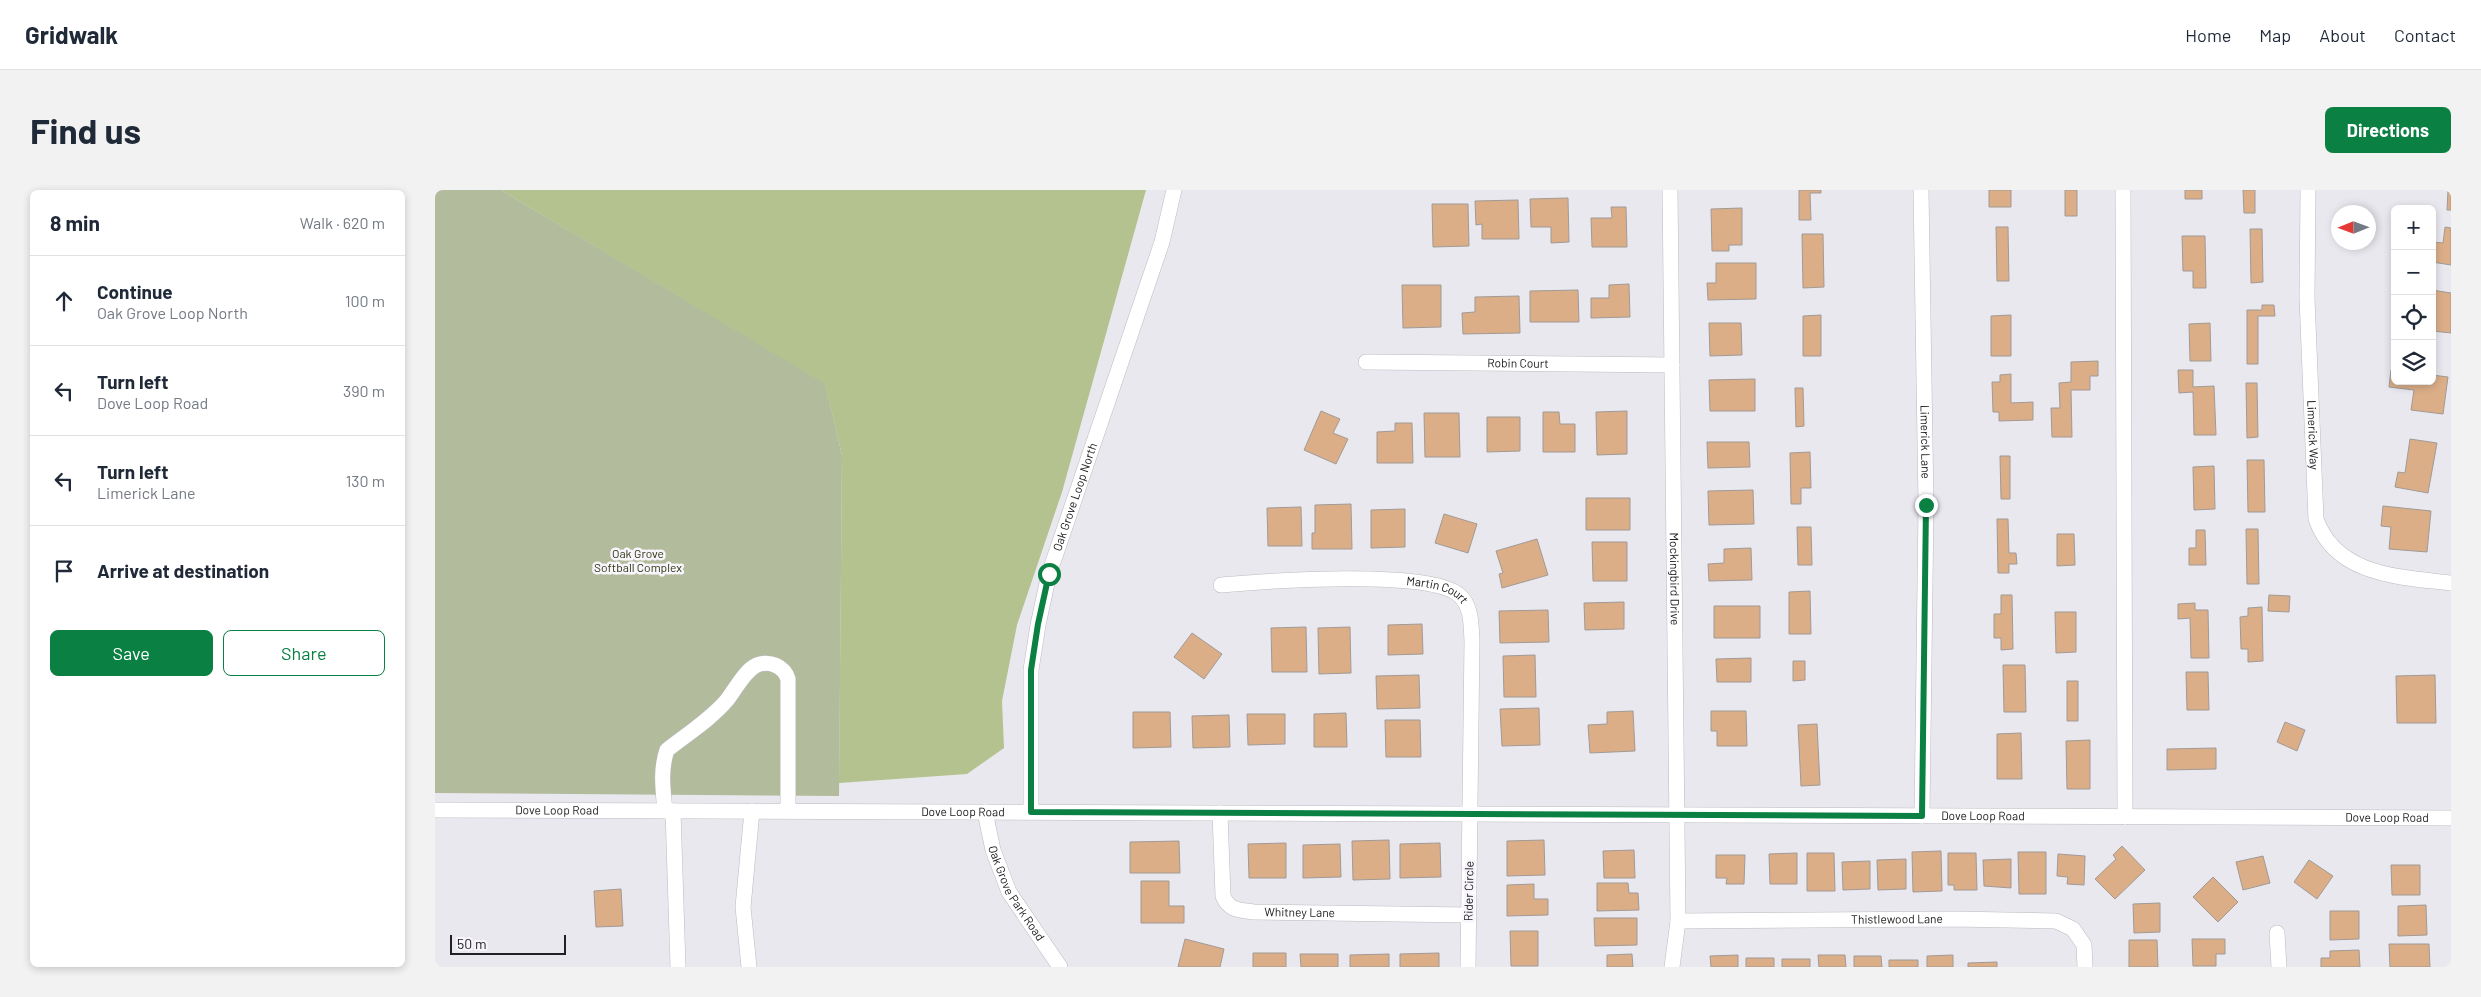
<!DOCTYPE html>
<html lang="en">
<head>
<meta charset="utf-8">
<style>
	body { margin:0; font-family:Barlow,sans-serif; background:#f2f2f3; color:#1f2937 }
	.controls { position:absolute; right:15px; top:15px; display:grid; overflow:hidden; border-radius:8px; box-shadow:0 2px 8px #0003 }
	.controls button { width:45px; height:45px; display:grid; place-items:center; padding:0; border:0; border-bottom:1px solid #e0e1e3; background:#fff; color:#1f2937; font:25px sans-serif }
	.compass { position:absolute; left:1896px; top:15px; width:45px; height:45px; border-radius:50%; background:#fff; box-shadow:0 2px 8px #0003; rotate:269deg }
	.scale { position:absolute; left:15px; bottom:12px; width:116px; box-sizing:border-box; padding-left:5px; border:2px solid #212022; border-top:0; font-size:14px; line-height:18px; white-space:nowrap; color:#212022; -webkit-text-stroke:4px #f8f5fc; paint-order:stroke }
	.stop { position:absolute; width:15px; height:15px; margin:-11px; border:4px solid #0b8043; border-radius:50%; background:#fff }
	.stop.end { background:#0b8043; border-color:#fff; box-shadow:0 1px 5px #0008 }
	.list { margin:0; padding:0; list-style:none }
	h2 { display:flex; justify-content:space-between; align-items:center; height:65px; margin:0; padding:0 20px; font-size:21px }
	h2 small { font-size:16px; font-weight:400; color:#747a83 }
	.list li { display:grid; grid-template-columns:32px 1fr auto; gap:15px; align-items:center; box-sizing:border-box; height:90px; padding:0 20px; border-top:1px solid #e0e1e3 }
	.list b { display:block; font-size:19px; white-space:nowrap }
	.list p { margin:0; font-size:16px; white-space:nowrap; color:#747a83 }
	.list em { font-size:16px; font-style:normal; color:#747a83 }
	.actions { display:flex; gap:10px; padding:15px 20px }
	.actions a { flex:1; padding:11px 0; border:1px solid #0b8043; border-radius:8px; text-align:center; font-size:18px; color:#0b8043 }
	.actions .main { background:#0b8043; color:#fff }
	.icon { flex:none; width:28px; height:28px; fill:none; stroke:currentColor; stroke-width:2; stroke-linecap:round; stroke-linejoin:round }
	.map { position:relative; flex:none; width:2016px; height:777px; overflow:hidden; border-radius:8px }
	header { display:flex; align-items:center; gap:30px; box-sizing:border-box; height:70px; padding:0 25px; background:#fff; border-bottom:1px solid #e0e1e3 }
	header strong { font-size:24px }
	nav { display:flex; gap:28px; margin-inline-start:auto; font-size:18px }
	.intro { display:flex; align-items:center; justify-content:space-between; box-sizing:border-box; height:120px; padding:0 30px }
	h1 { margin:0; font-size:35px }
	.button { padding:12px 22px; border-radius:8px; background:#0b8043; color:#fff; font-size:18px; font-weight:700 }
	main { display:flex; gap:30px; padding:0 30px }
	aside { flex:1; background:#fff; border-radius:8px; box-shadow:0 2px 8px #0003 }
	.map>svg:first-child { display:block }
</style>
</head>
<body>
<header>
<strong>Gridwalk</strong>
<nav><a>Home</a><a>Map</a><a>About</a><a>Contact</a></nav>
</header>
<div class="intro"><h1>Find us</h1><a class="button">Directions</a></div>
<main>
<aside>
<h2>8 min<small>Walk · 620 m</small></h2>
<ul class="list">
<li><svg class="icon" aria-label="ahead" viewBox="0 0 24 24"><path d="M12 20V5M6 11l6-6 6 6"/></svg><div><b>Continue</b><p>Oak Grove Loop North</p></div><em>100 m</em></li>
<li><svg class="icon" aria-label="left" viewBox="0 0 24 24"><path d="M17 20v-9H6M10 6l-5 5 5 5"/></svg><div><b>Turn left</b><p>Dove Loop Road</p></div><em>390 m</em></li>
<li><svg class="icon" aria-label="left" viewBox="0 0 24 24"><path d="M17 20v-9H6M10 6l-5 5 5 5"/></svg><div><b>Turn left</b><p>Limerick Lane</p></div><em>130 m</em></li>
<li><svg class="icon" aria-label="arrive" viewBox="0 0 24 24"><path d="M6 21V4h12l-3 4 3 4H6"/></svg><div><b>Arrive at destination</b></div></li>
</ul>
<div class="actions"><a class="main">Save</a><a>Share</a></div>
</aside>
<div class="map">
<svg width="2016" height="777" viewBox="0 0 2016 777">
	<rect width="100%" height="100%" fill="#eae8ef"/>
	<path fill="#b2bc9c" d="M0 0H66L390 193 407 265 404 606 0 603Z"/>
	<path fill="#b3c28e" d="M66 0H711L627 302 582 435 567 511 569 558 532 584 404 593 407 265 390 194Z"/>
	<path fill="#dbae88" stroke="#a09a96" d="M1364 0H1386V3H1375L1376 30H1364Z
		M1554 0H1576V17H1554Z
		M1630 0H1642V26H1630Z
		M1750 0H1767V9H1750Z
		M1808 0H1820V23H1809Z
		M2013 0H2016V20H2012Z
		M1133 8 1134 52 1116 53V37H1096L1095 9Z
		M1083 10 1084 49H1047V34L1041 35 1040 11Z
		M997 14H1033L1034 56 998 57Z
		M1176 17H1191L1192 57H1157L1156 28H1177Z
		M1307 18V55H1294V61H1277L1276 19Z
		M1561 37H1573L1574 91H1562Z
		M2010 37 2016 38V75L1997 72V52L2008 53Z
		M1815 39H1827L1828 92 1816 93Z
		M1367 44H1388L1389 97 1368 98Z
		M1747 46H1770L1771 98H1758V81H1748Z
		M1281 73H1321V109L1273 110 1272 93H1281Z
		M1194 94 1195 127 1156 128V108H1174V95Z
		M967 95H1006V137L968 138Z
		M1143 100 1144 132H1095V101Z
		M1997 100 2016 103V143L1997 141Z
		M1084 106 1085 143 1028 144 1027 123 1040 122V107Z
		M1827 115H1839L1840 126H1823V174H1812V120H1827Z
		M1386 125V166H1368V126Z
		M1576 125V166H1556V126Z
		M1274 133H1306L1307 165 1275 166Z
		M1775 133 1776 171H1755L1754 134Z
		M1663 171V186H1655V200H1636L1637 247H1617L1616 218H1625L1624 193 1636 192V172Z
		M1743 180H1758V197L1779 196 1781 245H1759L1758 202 1744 203Z
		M1956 180H1960V191H1997V185L2013 187 2008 224 1976 220 1979 200 1954 197Z
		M1576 184V213L1598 212V230L1564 231V222H1558L1557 192H1565V185Z
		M1320 189V221H1275L1274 190Z
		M1811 193H1822L1823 247 1812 248Z
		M1360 198H1368L1369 236 1361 237Z
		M886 221 905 229 898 243 913 249 901 274 869 260Z
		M1192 221V264L1162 265 1161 222Z
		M1108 222H1124L1125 234H1140V262H1108Z
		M989 223H1024L1025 267H990Z
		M1052 227H1085V261L1052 262Z
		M960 233H977L978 273H942V242L960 241Z
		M1975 249 2002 253 1993 303 1960 297 1963 282 1970 283Z
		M1272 252H1314L1315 277 1273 278Z
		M1375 262 1376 298H1366V314H1356L1355 263Z
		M1565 266H1575V309H1566Z
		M1812 270H1829L1830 322H1813Z
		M1779 276 1780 319 1759 320 1758 277Z
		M1318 300 1319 334 1274 335 1273 301Z
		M1151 308H1195V340H1151Z
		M916 314 917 359H877V343H880V315Z
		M1948 316 1996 321 1992 362 1954 359 1956 337 1946 336Z
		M866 317 867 356H833L832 318Z
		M970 319V357L936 358V320Z
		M1009 324 1042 334 1033 363 1000 353Z
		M1562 329H1573L1574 363H1581L1582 374H1574V383H1563Z
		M1362 337H1376L1377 375H1363Z
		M1811 339H1823L1824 394H1812Z
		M1761 340H1770L1771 375H1754V358H1761Z
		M1622 344H1639L1640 375 1622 376Z
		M1102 349 1113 385 1067 398 1064 384 1068 383 1061 361Z
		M1157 352H1192V391H1158Z
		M1316 358 1317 390 1274 391 1273 374 1289 373V359Z
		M1375 401 1376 444H1354V402Z
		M1566 405H1577L1578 459 1566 460V448H1559V424H1566Z
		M1834 405 1855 406 1854 422 1833 421Z
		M1189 412V439L1150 440 1149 413Z
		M1760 413V420H1773L1774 468H1756L1755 428 1743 429V414Z
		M1279 416H1325V448H1279Z
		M1827 417 1828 471 1813 472V459H1806L1805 427 1813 426V418Z
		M1113 420 1114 452 1065 453 1064 421Z
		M1620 422H1641V462L1621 463Z
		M987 434 988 464 953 465V435Z
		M871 437 872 482H837L836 438Z
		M915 437 916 483 884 484 883 438Z
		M757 443 787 464 769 489 739 467Z
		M1100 465 1101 507H1069L1068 466Z
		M1316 468V492H1282L1281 469Z
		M1358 471H1370V490L1358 491Z
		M1568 475H1590L1591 522H1569Z
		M1751 482H1773L1774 520H1752Z
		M984 485 985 518 942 519 941 486Z
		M2000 485 2001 533H1962L1961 486Z
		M1632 491H1643V531H1632Z
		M1104 518 1105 555 1067 556 1065 519Z
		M1198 521 1200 561 1155 563 1153 535 1172 534V522Z
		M1276 521H1311L1312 556H1282V541H1276Z
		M698 522H735L736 557 698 558Z
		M911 523 912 557H879V524Z
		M812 524H850V554L813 555Z
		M794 525 795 557 758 558 757 526Z
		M950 530H985L986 567H951Z
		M1850 532 1870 540 1862 561 1842 552Z
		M1382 534 1385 595 1366 596 1363 535Z
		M1586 543 1587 589H1562V544Z
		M1655 550V599H1632L1631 551Z
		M1781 558V579L1732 580V559Z
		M954 650 955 689 918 690 917 651Z
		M1109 650 1110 685 1072 686V651Z
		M744 651 745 683H695V652Z
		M851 653V688H814L813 654Z
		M1005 653 1006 687 965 688V654Z
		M905 654 906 687 868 688V655Z
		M1687 656 1710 680 1680 709 1660 689 1681 669 1678 665Z
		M1199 660 1200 688H1169L1168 661Z
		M1506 661 1507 701 1478 702 1477 662Z
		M1583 662H1611V704H1584Z
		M1362 663V694H1335L1334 664Z
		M1372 663H1399L1400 701H1372Z
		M1513 663H1541L1542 700H1519V695H1513Z
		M1623 664 1650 666 1649 695 1632 694 1633 687 1622 686Z
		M1281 665H1310L1309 694H1291L1292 688H1281Z
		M1828 666 1835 693 1808 700 1801 672Z
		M1471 669V699L1443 700 1442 670Z
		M1576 669V698L1549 696 1548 670Z
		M1874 670 1898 686 1882 709 1859 692Z
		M1435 671V699L1408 700 1407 672Z
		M1956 675H1985V705H1957Z
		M1778 687 1803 712 1783 732 1758 707Z
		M706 691H734V716H749V733H706Z
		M1162 693H1193L1194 703H1203L1204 720 1162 721Z
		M1099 694V709H1113V725L1072 726V695Z
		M186 699 188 736 161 737 159 701Z
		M1725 713V742L1699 743 1698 714Z
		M1991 715 1992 745 1963 746V716Z
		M1895 721H1924V749L1895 750Z
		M1159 728H1202V755L1160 756Z
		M1075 741H1103V776H1076Z
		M750 749 789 759 785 777H743Z
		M1757 749H1790V764H1781V776H1758Z
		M1694 750H1722L1723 777H1694Z
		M1954 754H1994L1995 777H1955Z
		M1924 760 1925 777H1886V768H1895V761Z
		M818 763H851V777H818Z
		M1004 763V777H965V764Z
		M865 764H903V777H866Z
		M954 764V777H915V765Z
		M1197 764 1198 777H1172V765Z
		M1303 765V777H1276L1275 766Z
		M1383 765H1410L1411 777H1384Z
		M1518 765V777H1492V766Z
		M1419 766H1446L1447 777H1419Z
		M1311 768H1339V777H1311Z
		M1347 769H1375V777H1347Z
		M1454 770H1483V777H1454Z
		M1562 772V777H1533V773Z"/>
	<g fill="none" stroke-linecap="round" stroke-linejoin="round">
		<defs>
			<g id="minor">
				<path id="s1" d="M1235 0 1243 731 1237 777"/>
				<path id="s2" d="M1486 0 1491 315 1487 626"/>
				<path d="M1688 0 1690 627"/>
				<path id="s3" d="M1873 0 1872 108 1881 329C1901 386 1965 387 2016 393"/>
				<path id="s4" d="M931 172 1237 175"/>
				<path id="s5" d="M786 395C830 391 994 379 1024 405 1037 416 1036 435 1037 451L1033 777"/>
				<path id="s6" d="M0 620 2016 628"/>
				<path d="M230 621C228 600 225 580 232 560 252 544 275 530 292 510 300 500 310 480 322 475 334 470 349 476 353 489V621"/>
				<path d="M238 621 243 777"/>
				<path id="s7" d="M550 622 558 660 574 702 625 777"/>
				<path id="s8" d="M596 622V480L603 435 614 384 727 52 739 0"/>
				<path id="s9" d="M785 623 788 706C794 721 805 720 819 722L1033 725"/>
				<path id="s10" d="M1243 731 1519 729 1621 731 1638 739 1649 755 1650 777"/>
				<path d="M1842 743 1844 777"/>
				<path d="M314 777 308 717 317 621"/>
			</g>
		</defs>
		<use href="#minor" stroke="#bcbac0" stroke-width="16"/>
		<use href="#minor" stroke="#fff" stroke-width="15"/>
	</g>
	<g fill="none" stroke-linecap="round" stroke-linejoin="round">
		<path stroke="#0b8043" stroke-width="6" d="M614 384 603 434 596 480V622L1487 626 1491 315"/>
	</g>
	<g text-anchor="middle" stroke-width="5" stroke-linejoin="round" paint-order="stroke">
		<g font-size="12" fill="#212022" stroke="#f8f5fc">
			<text dy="4" stroke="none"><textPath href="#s4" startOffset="152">Robin Court</textPath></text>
			<text dy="4" stroke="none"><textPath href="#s3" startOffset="245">Limerick Way</textPath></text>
			<text dy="4" stroke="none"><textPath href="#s2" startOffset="252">Limerick Lane</textPath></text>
			<text dy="4" stroke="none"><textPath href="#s8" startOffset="321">Oak Grove Loop North</textPath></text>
			<text dy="4" stroke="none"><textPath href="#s1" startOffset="389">Mockingbird Drive</textPath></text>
			<text dy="4" stroke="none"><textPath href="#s5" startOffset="218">Martin Court</textPath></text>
			<text dy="4" stroke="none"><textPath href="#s6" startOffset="122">Dove Loop Road</textPath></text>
			<text dy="4" stroke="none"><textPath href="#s6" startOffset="528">Dove Loop Road</textPath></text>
			<text dy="4" stroke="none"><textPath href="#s6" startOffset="1548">Dove Loop Road</textPath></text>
			<text dy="4" stroke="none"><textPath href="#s6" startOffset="1952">Dove Loop Road</textPath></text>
			<text transform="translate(1034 701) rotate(-89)" y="4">Rider Circle</text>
			<text dy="4" stroke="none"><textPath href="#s7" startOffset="88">Oak Grove Park Road</textPath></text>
			<text dy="4" stroke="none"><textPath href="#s9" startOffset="166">Whitney Lane</textPath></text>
			<text dy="4" stroke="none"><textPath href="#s10" startOffset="219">Thistlewood Lane</textPath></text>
		</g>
		<g font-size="12" fill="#2e370f" stroke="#f8f5fc">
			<text x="203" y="368">Oak Grove<tspan x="203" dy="14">Softball Complex</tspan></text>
		</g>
	</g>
</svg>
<div class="controls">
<button>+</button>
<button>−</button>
<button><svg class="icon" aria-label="locate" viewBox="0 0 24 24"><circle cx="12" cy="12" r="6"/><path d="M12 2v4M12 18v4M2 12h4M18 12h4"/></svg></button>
<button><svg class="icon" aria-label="layers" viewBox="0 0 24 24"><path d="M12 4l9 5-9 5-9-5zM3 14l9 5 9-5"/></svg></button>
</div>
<svg class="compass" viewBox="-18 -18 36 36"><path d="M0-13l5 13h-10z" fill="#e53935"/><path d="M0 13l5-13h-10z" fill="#747a83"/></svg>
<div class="scale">50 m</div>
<div class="stop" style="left:614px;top:384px"></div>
<div class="stop end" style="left:1491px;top:315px"></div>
</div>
</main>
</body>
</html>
